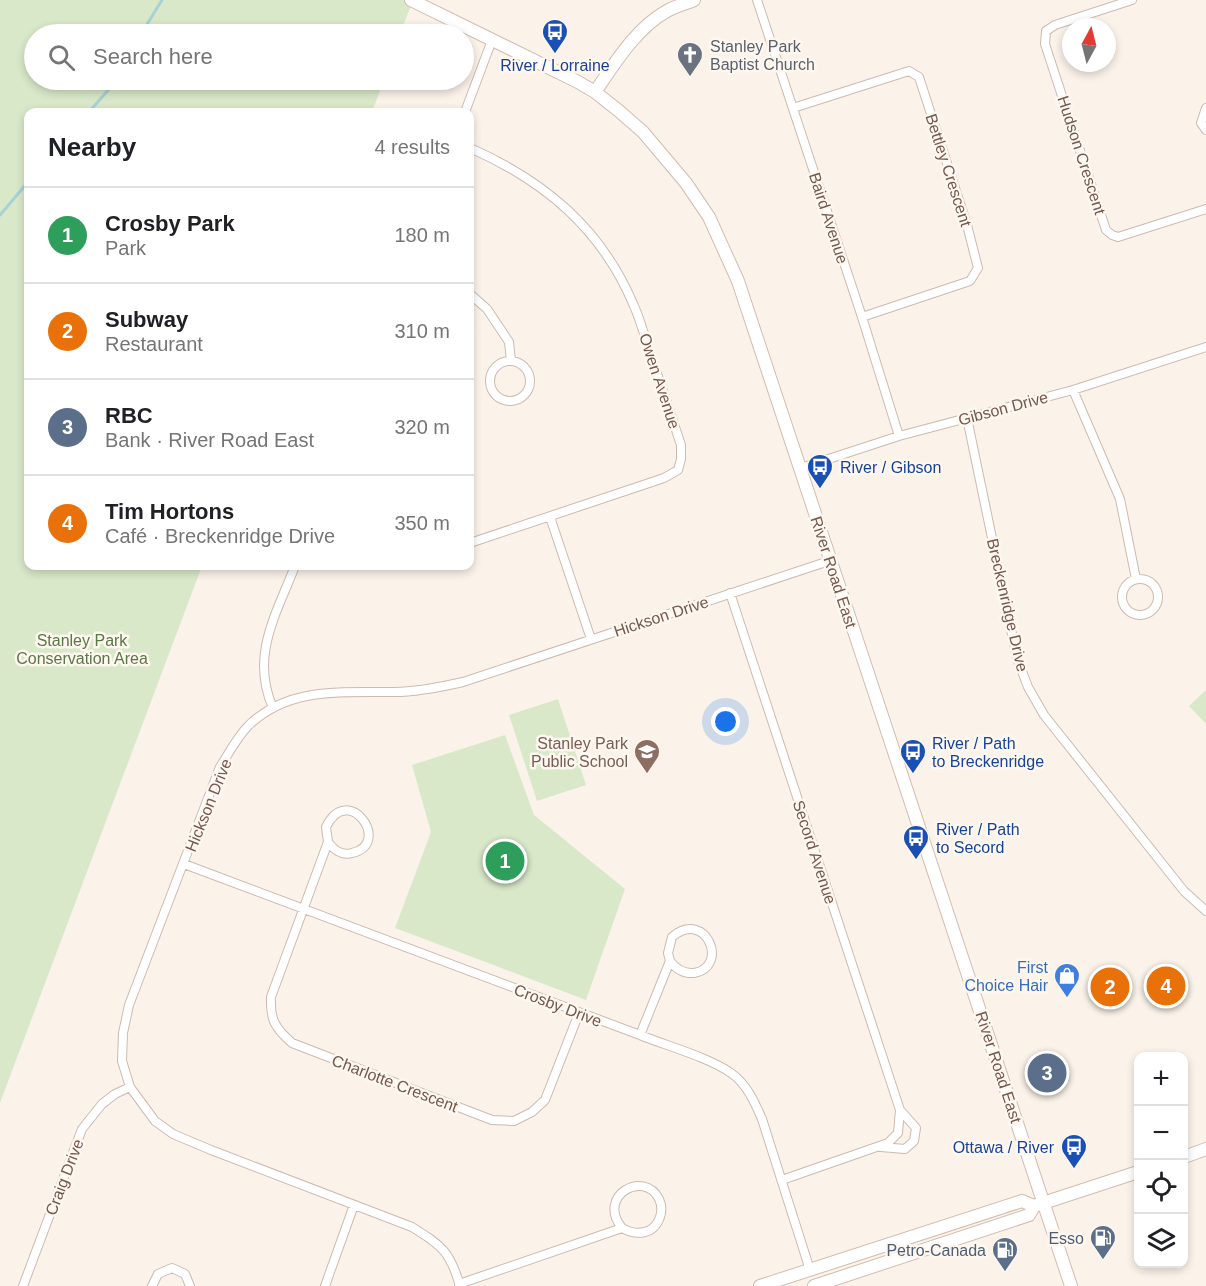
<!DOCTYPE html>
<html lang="en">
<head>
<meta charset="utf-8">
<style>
	body { margin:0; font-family:Helvetica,sans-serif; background:#f2f2f2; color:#202124 }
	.controls { position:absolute; right:18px; bottom:18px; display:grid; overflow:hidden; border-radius:12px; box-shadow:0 3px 9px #0003 }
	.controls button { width:54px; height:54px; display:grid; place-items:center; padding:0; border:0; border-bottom:2px solid #e0e0e0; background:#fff; color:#202124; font:30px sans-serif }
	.compass { position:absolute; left:1062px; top:18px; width:54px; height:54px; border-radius:50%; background:#fff; box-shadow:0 3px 9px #0003; rotate:7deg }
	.you { position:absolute; left:726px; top:722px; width:21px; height:21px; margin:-15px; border:4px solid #fff; border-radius:50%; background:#1a73e8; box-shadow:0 0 0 9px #1a73e833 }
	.badge { display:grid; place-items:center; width:39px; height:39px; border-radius:50%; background:#7c3aed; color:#fff; font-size:20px; font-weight:700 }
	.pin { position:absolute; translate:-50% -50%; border:3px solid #fff; box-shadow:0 2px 6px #0006 }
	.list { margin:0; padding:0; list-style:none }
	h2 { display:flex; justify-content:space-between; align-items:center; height:78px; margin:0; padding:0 24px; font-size:26px }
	h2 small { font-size:20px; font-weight:400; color:#757577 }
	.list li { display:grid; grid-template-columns:39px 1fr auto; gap:18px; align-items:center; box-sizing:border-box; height:96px; padding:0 24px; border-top:2px solid #e0e0e0 }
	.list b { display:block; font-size:22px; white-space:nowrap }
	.list p { margin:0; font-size:20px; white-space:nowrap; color:#757577 }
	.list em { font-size:20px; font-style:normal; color:#757577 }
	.icon { flex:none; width:33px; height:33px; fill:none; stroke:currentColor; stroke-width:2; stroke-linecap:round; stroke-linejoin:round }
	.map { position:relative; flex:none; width:1206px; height:1286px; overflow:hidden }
	.search { position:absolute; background:#fff; box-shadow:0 3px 9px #0003; left:24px; top:24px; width:450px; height:66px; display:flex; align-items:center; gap:15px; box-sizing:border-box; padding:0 21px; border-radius:33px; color:#757577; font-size:22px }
	.panel { position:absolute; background:#fff; box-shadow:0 3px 9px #0003; left:24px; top:108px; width:450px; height:462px; border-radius:12px }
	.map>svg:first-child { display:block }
</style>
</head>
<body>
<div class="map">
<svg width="1206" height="1286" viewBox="0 0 1206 1286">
	<rect width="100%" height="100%" fill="#fbf3ea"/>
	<path fill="#d9e8c9" d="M0 0H413L400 34H34V80H384L372 112H28V566H202L0 1103Z
		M1206 690V724L1189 706Z
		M558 699 586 785 537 801 509 715Z
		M505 735 534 815 625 889 586 1000 395 928 431 832 412 765Z"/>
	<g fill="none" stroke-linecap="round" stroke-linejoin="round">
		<path stroke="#a7d1d4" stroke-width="3" d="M141 34 162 0
			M89 112 117 80
			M0 215 28 182"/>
		<defs>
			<path id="street" d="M757 0 862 317 899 436
				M1132 0 1055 25 1046 31 1045 44 1106 230 1112 235 1118 237 1206 209
				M793 108 909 71 919 77 967 225 978 268 970 281 862 317
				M1206 108 1201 123 1206 130
				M465 112 492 40
				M470 148C545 181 602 229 634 306 641 321 645 338 650 354 661 384 671 415 681 445V459L678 470 664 478 470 543
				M470 294 487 309 509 342 511 361
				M490 381a20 20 0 1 1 40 0a20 20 0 1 1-40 0Z
				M1073 390 1120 499 1136 579
				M967 418 1017 658 1028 687 1044 715 1184 891 1206 911
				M801 468 899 436 1073 390 1206 347
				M550 517 591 639
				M1122 597a18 18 0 1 1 36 0a18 18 0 1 1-36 0Z
				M730 593 900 1110 898 1133 888 1143 782 1180
				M273 708C250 656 276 615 295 566
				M328 842C334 850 341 856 352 853 393 844 348 781 326 827L328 842 271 997C270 1020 275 1028 292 1043L492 1120 514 1121 532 1112 545 1100 579 1013
				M184 864 640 1035C667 1046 708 1057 731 1073 747 1084 755 1103 762 1119L810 1270
				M640 1035 670 961 668 953 672 937C706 908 730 967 694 973 683 974 676 969 670 961
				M881 1147 905 1149 914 1141 916 1128 900 1110
				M459 1284 622 1228C636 1236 654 1235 660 1217 662 1211 662 1205 659 1199 644 1169 596 1196 622 1228
				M23 1286 82 1129 102 1104 115 1094 130 1087
				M152 1286 158 1274 172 1268 185 1274 190 1286
				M325 1286 354 1205
				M460 1286C450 1251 442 1246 412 1227L211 1150 173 1134 155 1121 130 1087 122 1061 123 1033 129 1005 220 767C229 753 237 737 249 725 290 686 343 693 394 692 417 692 441 687 463 682L829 561"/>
			<path id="secondary" d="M411 0 578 82 595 92 619 111 643 132 686 183 709 217 738 281 1071 1286
				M595 92C615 63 636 28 667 11 675 6 685 4 694 0
				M1184 1157 1206 1149
				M760 1286 1022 1201 1034 1206 1138 1172
				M814 1286 1029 1215 1034 1206"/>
		</defs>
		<use href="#street" stroke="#ccbab1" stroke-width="10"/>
		<use href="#secondary" stroke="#d1bcb1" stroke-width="14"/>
		<use href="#street" stroke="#fff" stroke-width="8"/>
		<use href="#secondary" stroke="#fff" stroke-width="12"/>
	</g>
	<defs>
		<symbol id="bus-pin" viewBox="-11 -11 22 30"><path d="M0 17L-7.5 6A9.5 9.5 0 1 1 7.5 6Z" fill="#1a4fb4" stroke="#fef7f0"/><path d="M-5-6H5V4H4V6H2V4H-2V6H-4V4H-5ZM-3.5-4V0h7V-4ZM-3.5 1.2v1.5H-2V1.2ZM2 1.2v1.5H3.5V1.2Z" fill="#fff"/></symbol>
		<symbol id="church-pin" viewBox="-11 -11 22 30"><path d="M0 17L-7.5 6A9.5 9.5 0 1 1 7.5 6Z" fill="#6b7280" stroke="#fef7f0"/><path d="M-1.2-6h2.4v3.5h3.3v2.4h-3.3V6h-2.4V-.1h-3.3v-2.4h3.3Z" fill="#fff"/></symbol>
		<symbol id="school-pin" viewBox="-11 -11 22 30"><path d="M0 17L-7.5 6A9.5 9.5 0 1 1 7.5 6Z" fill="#8d6e63" stroke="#fef7f0"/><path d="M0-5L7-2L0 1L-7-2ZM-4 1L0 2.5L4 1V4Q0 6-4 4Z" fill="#fff"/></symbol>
		<symbol id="shop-pin" viewBox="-11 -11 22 30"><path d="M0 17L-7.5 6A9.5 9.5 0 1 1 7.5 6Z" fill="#3f7fe0" stroke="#fef7f0"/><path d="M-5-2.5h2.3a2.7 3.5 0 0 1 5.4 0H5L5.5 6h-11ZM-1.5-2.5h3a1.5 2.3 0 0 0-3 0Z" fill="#fff"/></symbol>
		<symbol id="fuel-pin" viewBox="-11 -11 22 30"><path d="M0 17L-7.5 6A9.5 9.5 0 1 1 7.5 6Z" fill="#5c6f8a" stroke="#fef7f0"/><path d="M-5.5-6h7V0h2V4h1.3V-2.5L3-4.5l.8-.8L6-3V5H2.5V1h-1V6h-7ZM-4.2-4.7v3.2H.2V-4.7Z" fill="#fff"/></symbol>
	</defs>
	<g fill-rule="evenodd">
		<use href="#bus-pin" x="540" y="17" width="30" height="40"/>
		<use href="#church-pin" x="675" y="40" width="30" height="40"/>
		<use href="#bus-pin" x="805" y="452" width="30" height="40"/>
		<use href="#school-pin" x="632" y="737" width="30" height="40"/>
		<use href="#bus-pin" x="898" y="737" width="30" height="40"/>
		<use href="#bus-pin" x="901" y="823" width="30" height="40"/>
		<use href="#shop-pin" x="1052" y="961" width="30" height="40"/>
		<use href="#bus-pin" x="1059" y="1132" width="30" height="40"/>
		<use href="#fuel-pin" x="1088" y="1223" width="30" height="40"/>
		<use href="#fuel-pin" x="990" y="1235" width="30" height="40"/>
	</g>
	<g text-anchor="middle" stroke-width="5" stroke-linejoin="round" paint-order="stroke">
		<g font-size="16" fill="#5b616d" stroke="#fef7f0" text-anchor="start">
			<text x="710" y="52">Stanley Park<tspan x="710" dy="18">Baptist Church</tspan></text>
		</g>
		<g font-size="16" fill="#164399" stroke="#fef7f0" text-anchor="start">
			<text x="555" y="71" text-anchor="middle">River / Lorraine</text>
			<text x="840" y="473">River / Gibson</text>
			<text x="932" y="749">River / Path<tspan x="932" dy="18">to Breckenridge</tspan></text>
			<text x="936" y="835">River / Path<tspan x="936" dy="18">to Secord</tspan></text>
			<text x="1054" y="1153" text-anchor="end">Ottawa / River</text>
		</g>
		<g font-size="16" fill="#74594f" stroke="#fef7f0">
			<text transform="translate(1082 155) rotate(72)" y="6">Hudson Crescent</text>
			<text transform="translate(949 170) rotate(72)" y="6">Bettley Crescent</text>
			<text transform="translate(829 218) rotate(72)" y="6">Baird Avenue</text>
			<text transform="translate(660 381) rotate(72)" y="6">Owen Avenue</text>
			<text transform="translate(1003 408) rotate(-15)" y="6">Gibson Drive</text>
			<text transform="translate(834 572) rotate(72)" y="6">River Road East</text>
			<text transform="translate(1008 605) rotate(77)" y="6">Breckenridge Drive</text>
			<text transform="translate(661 616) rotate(-18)" y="6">Hickson Drive</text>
			<text transform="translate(208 805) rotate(-68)" y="6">Hickson Drive</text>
			<text transform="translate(815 852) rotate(72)" y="6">Secord Avenue</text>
			<text transform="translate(558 1005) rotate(21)" y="6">Crosby Drive</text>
			<text transform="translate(999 1067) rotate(72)" y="6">River Road East</text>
			<text transform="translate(395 1083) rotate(21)" y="6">Charlotte Crescent</text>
			<text transform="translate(64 1177) rotate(-69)" y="6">Craig Drive</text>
		</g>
		<g font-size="16" fill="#5b7848" stroke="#fef7f0">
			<text x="82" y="646">Stanley Park<tspan x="82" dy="18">Conservation Area</tspan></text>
		</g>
		<g font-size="16" fill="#785e54" stroke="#fef7f0" text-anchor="end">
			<text x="628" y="749">Stanley Park<tspan x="628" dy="18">Public School</tspan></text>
		</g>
		<g font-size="16" fill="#366cbe" stroke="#fef7f0" text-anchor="end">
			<text x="1048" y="973">First<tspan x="1048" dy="18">Choice Hair</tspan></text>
		</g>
		<g font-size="16" fill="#4e5e75" stroke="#fef7f0" text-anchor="end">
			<text x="1084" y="1244">Esso</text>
			<text x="986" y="1256">Petro-Canada</text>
		</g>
	</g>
</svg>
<div class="controls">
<button>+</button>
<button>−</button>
<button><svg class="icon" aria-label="locate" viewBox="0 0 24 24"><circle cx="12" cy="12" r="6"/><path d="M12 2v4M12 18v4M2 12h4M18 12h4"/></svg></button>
<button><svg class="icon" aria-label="layers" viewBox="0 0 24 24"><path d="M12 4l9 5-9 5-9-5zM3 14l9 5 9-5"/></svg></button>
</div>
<svg class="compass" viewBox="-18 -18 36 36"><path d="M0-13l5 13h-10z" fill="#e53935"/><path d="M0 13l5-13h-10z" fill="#757577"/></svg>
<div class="you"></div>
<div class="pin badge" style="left:505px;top:861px;background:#2e9e5b">1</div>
<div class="pin badge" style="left:1110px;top:987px;background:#e8710a">2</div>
<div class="pin badge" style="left:1047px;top:1073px;background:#5c6f8a">3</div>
<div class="pin badge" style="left:1166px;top:986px;background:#e8710a">4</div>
<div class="search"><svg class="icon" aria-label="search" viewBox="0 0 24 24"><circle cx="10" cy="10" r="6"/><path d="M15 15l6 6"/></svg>Search here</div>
<section class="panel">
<h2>Nearby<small>4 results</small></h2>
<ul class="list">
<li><span class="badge" style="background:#2e9e5b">1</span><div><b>Crosby Park</b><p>Park</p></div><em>180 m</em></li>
<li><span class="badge" style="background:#e8710a">2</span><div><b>Subway</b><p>Restaurant</p></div><em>310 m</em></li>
<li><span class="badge" style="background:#5c6f8a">3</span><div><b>RBC</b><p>Bank · River Road East</p></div><em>320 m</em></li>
<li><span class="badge" style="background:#e8710a">4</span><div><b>Tim Hortons</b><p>Café · Breckenridge Drive</p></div><em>350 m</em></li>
</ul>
</section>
</div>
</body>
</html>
